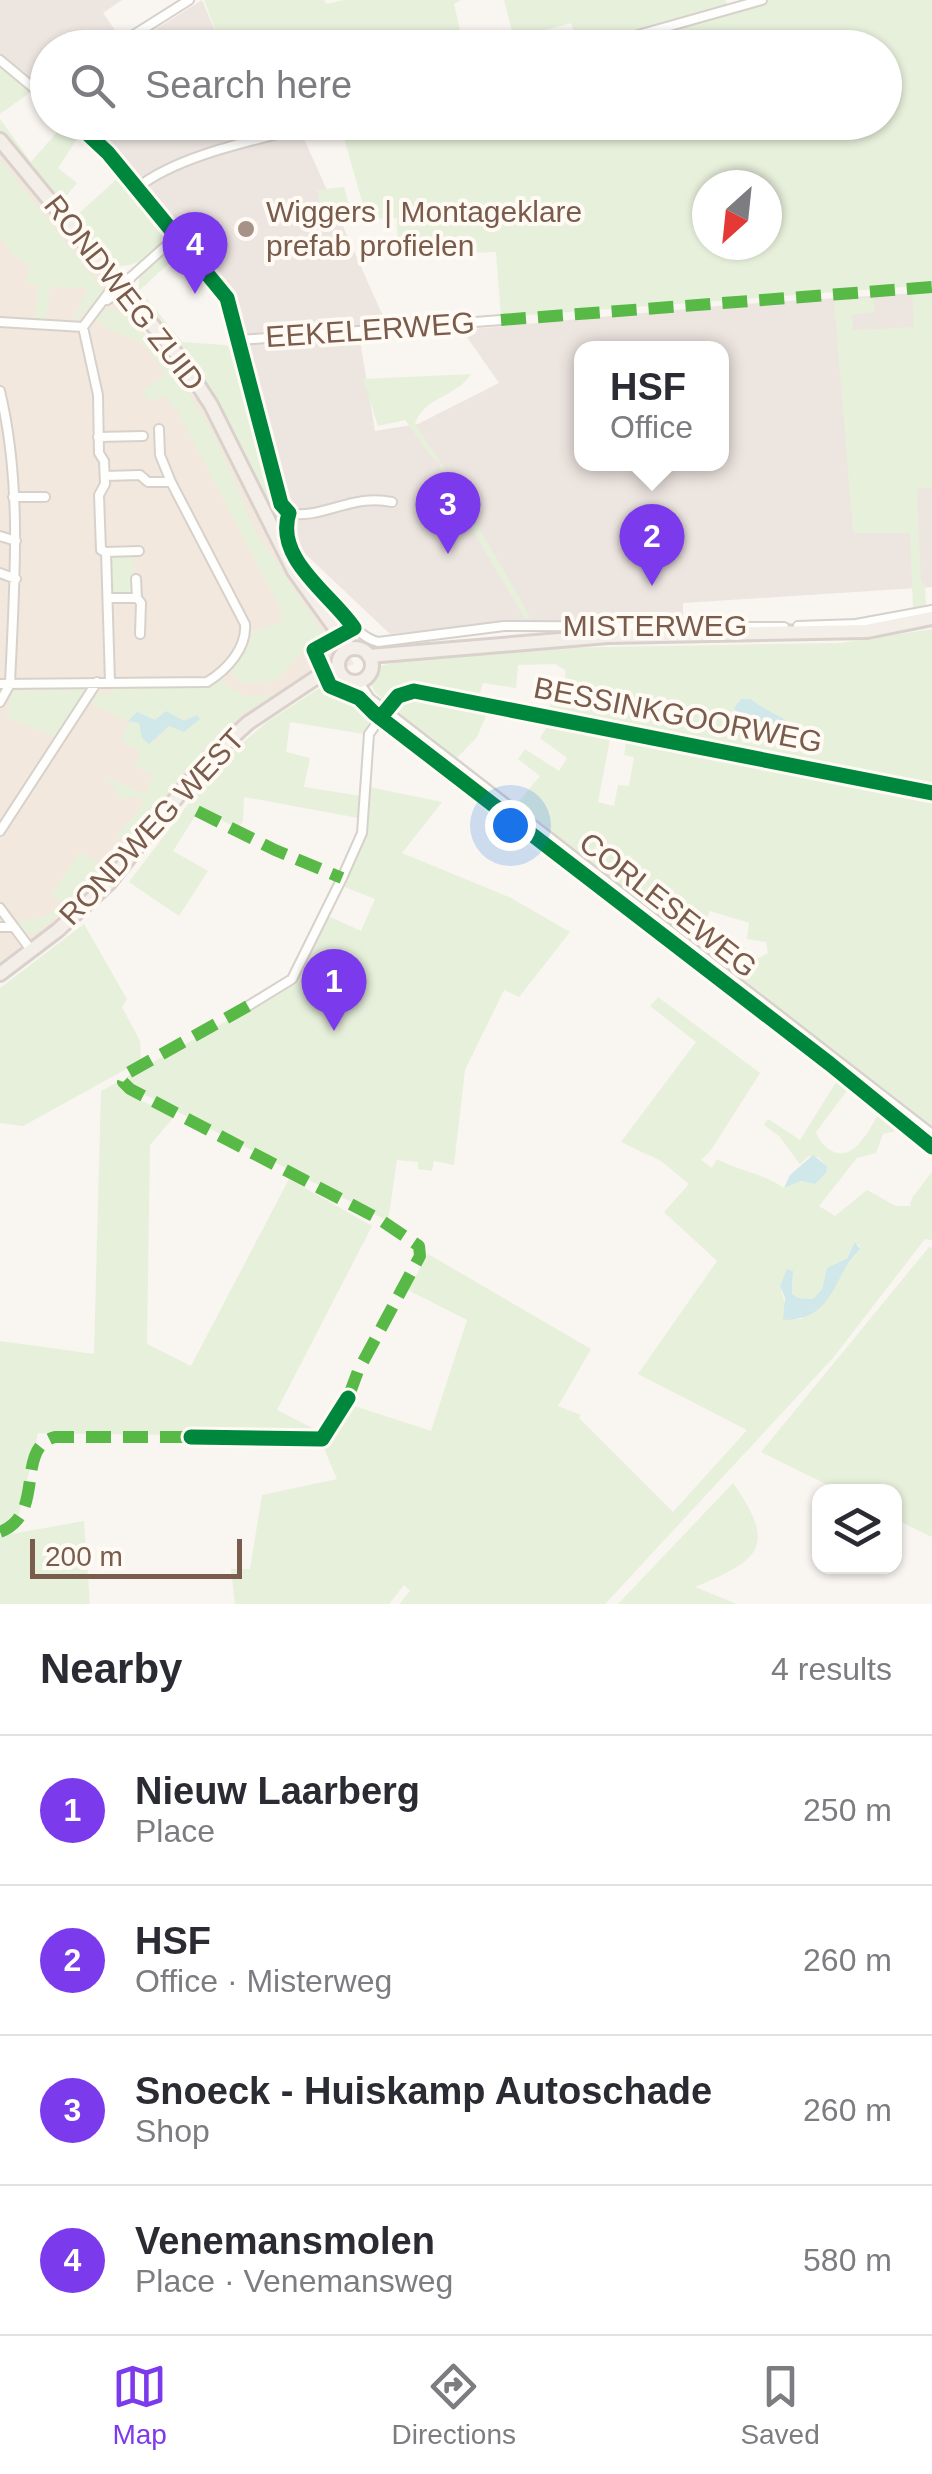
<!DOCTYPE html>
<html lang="en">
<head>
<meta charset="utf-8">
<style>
	body { margin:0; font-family:Helvetica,sans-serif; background:#f2f2f3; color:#2b2b33 }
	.controls { position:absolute; right:30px; bottom:30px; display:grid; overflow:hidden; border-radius:20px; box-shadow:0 2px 8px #0004 }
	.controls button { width:90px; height:90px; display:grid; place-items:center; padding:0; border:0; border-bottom:2px solid #e1e1e2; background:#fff; color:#2b2b33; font:50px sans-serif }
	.compass { position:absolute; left:692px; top:170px; width:90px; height:90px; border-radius:50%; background:#fff; box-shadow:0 2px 8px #0004; rotate:207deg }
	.scale { position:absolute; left:30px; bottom:25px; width:212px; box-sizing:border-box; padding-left:10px; border:5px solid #7a5c4d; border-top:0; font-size:28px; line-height:35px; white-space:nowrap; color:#7a5c4d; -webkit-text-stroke:8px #fffaf3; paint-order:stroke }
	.you { position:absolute; left:510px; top:825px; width:35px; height:35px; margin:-25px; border:8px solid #fff; border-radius:50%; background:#1a73e8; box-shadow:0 0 0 15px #1a73e833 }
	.badge { display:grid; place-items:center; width:65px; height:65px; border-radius:50%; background:#7c3aed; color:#fff; font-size:32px; font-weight:700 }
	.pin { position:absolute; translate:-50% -82px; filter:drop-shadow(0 2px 5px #0008) }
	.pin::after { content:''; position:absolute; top:52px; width:35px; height:30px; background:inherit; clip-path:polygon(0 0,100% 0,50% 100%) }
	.popup { position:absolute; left:574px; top:341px; width:155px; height:130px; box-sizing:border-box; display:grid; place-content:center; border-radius:20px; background:#fff; filter:drop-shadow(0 2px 8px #0005); font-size:32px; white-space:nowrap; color:#7c7c81 }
	.popup b { font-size:38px; color:#2b2b33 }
	.popup::after { content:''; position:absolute; left:50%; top:100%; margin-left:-20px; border:20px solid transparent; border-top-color:#fff }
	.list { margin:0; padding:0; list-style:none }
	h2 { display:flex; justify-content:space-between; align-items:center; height:130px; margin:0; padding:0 40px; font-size:42px }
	h2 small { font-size:32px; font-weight:400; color:#7c7c81 }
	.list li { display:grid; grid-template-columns:65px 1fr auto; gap:30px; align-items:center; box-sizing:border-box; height:150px; padding:0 40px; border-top:2px solid #e1e1e2 }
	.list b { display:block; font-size:38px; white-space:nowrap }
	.list p { margin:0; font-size:32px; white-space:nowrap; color:#7c7c81 }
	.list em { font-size:32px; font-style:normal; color:#7c7c81 }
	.icon { flex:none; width:55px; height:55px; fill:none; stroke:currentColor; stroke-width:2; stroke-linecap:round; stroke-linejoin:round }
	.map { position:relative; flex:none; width:932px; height:1604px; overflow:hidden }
	.search { position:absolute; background:#fff; box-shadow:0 2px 8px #0004; left:30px; right:30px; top:30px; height:110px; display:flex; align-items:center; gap:25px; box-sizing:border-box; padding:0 35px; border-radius:55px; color:#7c7c81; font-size:38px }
	.sheet { height:730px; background:#fff }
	nav { display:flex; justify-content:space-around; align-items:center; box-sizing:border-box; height:140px; border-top:2px solid #e1e1e2; background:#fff; font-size:28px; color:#7c7c81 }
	nav a { display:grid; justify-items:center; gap:5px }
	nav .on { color:#7c3aed }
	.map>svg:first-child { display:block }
</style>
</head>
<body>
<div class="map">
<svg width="932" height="1604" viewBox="0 0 932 1604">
	<rect width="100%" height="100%" fill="#f9f5f0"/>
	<path fill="#f2e8de" d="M0 147 200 404 275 546 354 664 279 694 214 748 80 907 0 972Z"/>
	<path fill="#ede5e0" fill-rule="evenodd" d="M0 0H122L103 13 127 47 202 0 222 47 48 48 47 93 37 88 0 110Z
		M82 123H297L386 323 246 335 230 293 105 145Z
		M932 292V587L683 603V619L530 621 390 634 299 548 247 345 359 335 375 431 418 424 499 383 462 330 728 305ZM582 348H722V464H582Z"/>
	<path fill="#e7f0db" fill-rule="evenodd" d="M204 0H324L326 4 344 0H461L454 4 464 47H401L399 39 364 48 222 47Z
		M504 0H725L728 7 579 48 571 23 514 39Z
		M768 0H932V285L501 317 496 252 398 255 397 218 367 219 340 124 344 122H884V48L599 47ZM707 185H767V245H707Z
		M0 64 32 91 0 114Z
		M0 119 31 162 65 123 79 136 58 168 77 183 62 201 76 216 119 177 167 234C150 257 136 270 108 265L5 142 0 134Z
		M0 160 102 288V295L70 325 88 288 50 287 45 323 35 321 38 286 27 283 29 268 32 267 11 253 0 237Z
		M344 187 353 220 324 221 317 190Z
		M172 246 183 248 181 252 140 290 182 342 225 345 235 349 288 549 242 456 139 301V278Z
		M932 293V488H917L921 581 925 586 926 605 913 608 910 533H853L834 301 873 298 875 312 852 315 853 330 914 327 912 294Z
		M106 310 126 312 183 385 216 438 254 529 327 638 317 643 312 640 276 681 244 684 227 670 247 650 252 632 282 622 280 608 178 412 164 396 151 401 141 392 166 374C158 364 149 348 139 342 123 333 109 333 96 319Z
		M471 374C456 398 424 396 415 424L442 464 522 602 530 617 525 619 442 478 439 462 433 459 405 420 378 426 363 379Z
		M112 557H133L134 593 113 594Z
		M932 629V788L548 713 552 699 561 695 566 685 565 670 555 664 518 665 516 688 483 683 478 700 411 688 394 690 385 701 375 692 370 682 380 666 410 659 550 643 553 648 841 643ZM741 699H751C767 714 789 718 801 738L800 749 741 718Z
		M219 678C237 695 246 700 270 694V697C209 730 172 788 131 842L117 835 145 803 138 796 121 800 107 777 145 794 154 775 135 766 141 751 120 741 129 722 139 723 154 742 169 726 181 731 189 721 175 716 152 720 137 712 128 721 91 704 97 694H113L114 689 209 688Z
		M324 685 331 695 350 699 372 717 364 734 290 722 286 752 310 758 304 787 361 796 359 818 244 797 243 821 238 828 199 810 173 851 208 871 179 916 129 882 221 761 267 722Z
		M86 689 55 737 7 717 12 691Z
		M409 696 488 711 477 737 456 759 396 711Z
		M550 722 611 734 598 802 614 806 618 785 629 786 634 757 624 755 627 737 932 795V1130L725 970 742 946 759 958 768 953 766 942 747 939 749 923 710 911 701 931 690 942 515 806 540 776 518 759 525 749 559 771 567 758 540 738Z
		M369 787 442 802 402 853 511 898 570 932 519 997 504 990 465 1070 454 1165 434 1161 432 1171 418 1169V1162L397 1160 388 1221 128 1086 126 1077 290 986 298 978 328 916 361 931 375 899 342 886 365 839Z
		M80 852 107 869 62 913 34 934 25 933 15 922 45 917 62 904 51 895Z
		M84 924 127 999 122 1007 140 1041 141 1061 23 1126 0 1123V988Z
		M658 997 760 1073 711 1150 701 1160 712 1168 717 1159C739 1171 762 1173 784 1188L801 1181 815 1184 826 1173 827 1166 818 1157 809 1156 800 1164 779 1136 764 1125 768 1119 800 1140 838 1079 849 1088 816 1132C819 1140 824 1147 832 1151 855 1163 870 1127 880 1112L903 1129 883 1134 876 1153 857 1158 819 1206 835 1216 867 1190 896 1206H910L912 1198 932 1172V1240L925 1239 833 1358 605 1604H399L410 1591 404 1585 389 1604H235L231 1569H250L262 1495 337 1479 322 1444 174 1443 173 1435 38 1433 18 1519 0 1528V1341L94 1354 101 1091 116 1083 127 1093 174 1117 150 1145 147 1344 191 1366 289 1179 372 1226 277 1410 322 1433 339 1401 431 1431 467 1320 408 1290 428 1254 591 1349 558 1406 581 1415 579 1418 673 1512 747 1430 638 1374 717 1261 664 1212 689 1184 661 1161 621 1142 696 1042 650 1006ZM855 1243 860 1246C844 1273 824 1296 802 1319H797L785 1304 780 1286 793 1277 792 1294 798 1298 813 1299 822 1289 827 1268 846 1258Z
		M929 1247 932 1248V1537L895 1519 894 1492 840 1491 761 1452Z
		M733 1483C780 1549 756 1561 695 1587L737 1604H618Z
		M84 1521 90 1604H0V1536Z"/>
	<path fill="#d0e8ea" d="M741 699H751C768 715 805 720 800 749L792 750C776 730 747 729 734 708Z
		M166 711 184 721 197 715 200 719 184 732 169 726 149 744 142 738 139 723 128 721 137 712 155 720Z
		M813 1155 827 1166 826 1173 815 1184 801 1181 784 1188 790 1175Z
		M855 1242 860 1249C831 1277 836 1320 783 1320L785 1298 780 1286 787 1269 793 1271 792 1294 798 1298 813 1299 822 1289 827 1268 847 1258Z"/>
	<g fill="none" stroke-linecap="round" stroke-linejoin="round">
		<defs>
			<path id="minor" d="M113 48 189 0
				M592 48 762 0
				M0 60 48 100
				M75 122 108 153 227 298 281 504 289 513C276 550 315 582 337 606 351 620 357 636 378 642L504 626 784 627
				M137 188C182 152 268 138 324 122
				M107 300 124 288 131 277 177 236
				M0 322 83 327 113 287 131 277
				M83 327 98 395 99 453 104 461 105 484 99 495 101 550 106 552 110 682
				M240 340 501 320
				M0 391C23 487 14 587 10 684L0 702
				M159 429 160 455 171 482
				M98 437 143 436
				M13 497H45
				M289 513C322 520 352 493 392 502
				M0 536 16 541
				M106 552 139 551
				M0 573 16 579
				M136 579 137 598
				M109 598H137L141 603 140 634
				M798 626 856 624 932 610
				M0 684 207 682C227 670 247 648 245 624L171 482H148L140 475 105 476
				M0 831 97 682
				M0 908 14 927H0
				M14 927 31 950
				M248 1006 292 979 342 878 362 833 369 734 385 712"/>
			<path id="secondary" d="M357 682 368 699 385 712 932 1136"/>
			<path id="primary" d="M0 140 183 362 211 405 294 571 350 649
				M338 665a17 17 0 1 1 34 0a17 17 0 1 1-34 0Z
				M369 656 608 636 867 631 932 618
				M0 974 58 930 109 883 185 787 215 753 248 723 317 677 338 668"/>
		</defs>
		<use href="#minor" stroke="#d7d1cb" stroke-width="12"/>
		<use href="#secondary" stroke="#d9d2cb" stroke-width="16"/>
		<use href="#primary" stroke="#dad1cc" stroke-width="18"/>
		<use href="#minor" stroke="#fefefd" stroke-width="8"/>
		<use href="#secondary" stroke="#fefefd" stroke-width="11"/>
		<use href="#primary" stroke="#f3eee8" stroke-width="12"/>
		<path stroke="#58b947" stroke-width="12" stroke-dasharray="25 12" stroke-linecap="butt" d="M501 320 932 287
			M197 811 275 850 342 878
			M248 1006 126 1074 123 1082 130 1089 379 1219 419 1246 420 1256 358 1371 348 1398
			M0 1532C47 1514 14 1448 55 1437H191"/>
		<defs>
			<path id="cycleway" d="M75 122 108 153 227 298 281 504 289 513C274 559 332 595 354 628L314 650 330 686 359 698 374 713 830 1064 932 1147
				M380 718 398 696 414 691 932 793
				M191 1437 322 1439 348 1398"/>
		</defs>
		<use href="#cycleway" stroke="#fffaf3" stroke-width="21"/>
		<use href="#cycleway" stroke="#00873e" stroke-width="15"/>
	</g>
	<circle fill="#a69286" stroke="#fffaf3" stroke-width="4" cx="246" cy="229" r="10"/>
	<g text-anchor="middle" stroke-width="8" stroke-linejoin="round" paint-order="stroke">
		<g font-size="30" fill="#7a5c4d" stroke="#fffaf3" text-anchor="start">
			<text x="266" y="222">Wiggers | Montageklare<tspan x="266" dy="34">prefab profielen</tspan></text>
		</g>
		<g font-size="30" fill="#7a5c4d" stroke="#fffaf3">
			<text transform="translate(124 293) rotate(52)" y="10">RONDWEG ZUID</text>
			<text transform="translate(370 330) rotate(-4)" y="10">EEKELERWEG</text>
			<text x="655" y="636">MISTERWEG</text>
			<text transform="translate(678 715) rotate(11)" y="10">BESSINKGOORWEG</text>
			<text transform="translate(152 827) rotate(-47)" y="10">RONDWEG WEST</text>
			<text transform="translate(668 905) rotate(38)" y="10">CORLESEWEG</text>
		</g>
	</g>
</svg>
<div class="controls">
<button><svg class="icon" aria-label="layers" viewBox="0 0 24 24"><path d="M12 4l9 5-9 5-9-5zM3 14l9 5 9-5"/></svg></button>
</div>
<svg class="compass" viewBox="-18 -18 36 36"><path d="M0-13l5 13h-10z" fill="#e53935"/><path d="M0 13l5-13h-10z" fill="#7c7c81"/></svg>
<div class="scale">200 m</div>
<div class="you"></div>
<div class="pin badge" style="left:334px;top:1031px">1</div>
<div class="pin badge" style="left:652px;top:586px">2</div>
<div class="popup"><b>HSF</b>Office</div>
<div class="pin badge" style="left:448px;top:554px">3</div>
<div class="pin badge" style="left:195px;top:294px">4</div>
<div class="search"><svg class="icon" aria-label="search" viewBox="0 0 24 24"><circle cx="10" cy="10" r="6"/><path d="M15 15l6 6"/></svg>Search here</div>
</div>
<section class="sheet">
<h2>Nearby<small>4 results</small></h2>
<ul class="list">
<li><span class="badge">1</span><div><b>Nieuw Laarberg</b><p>Place</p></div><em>250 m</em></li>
<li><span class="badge">2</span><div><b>HSF</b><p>Office · Misterweg</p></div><em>260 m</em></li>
<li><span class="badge">3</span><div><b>Snoeck - Huiskamp Autoschade</b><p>Shop</p></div><em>260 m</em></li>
<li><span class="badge">4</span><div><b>Venemansmolen</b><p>Place · Venemansweg</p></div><em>580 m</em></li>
</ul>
</section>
<nav>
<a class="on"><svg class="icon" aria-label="map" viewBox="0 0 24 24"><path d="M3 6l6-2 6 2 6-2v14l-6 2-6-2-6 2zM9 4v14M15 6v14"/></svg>Map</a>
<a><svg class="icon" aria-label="directions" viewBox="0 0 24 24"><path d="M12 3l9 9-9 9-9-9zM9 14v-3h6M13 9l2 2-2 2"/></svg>Directions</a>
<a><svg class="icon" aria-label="saved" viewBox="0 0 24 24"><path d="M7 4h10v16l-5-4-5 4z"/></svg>Saved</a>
</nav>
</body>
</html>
